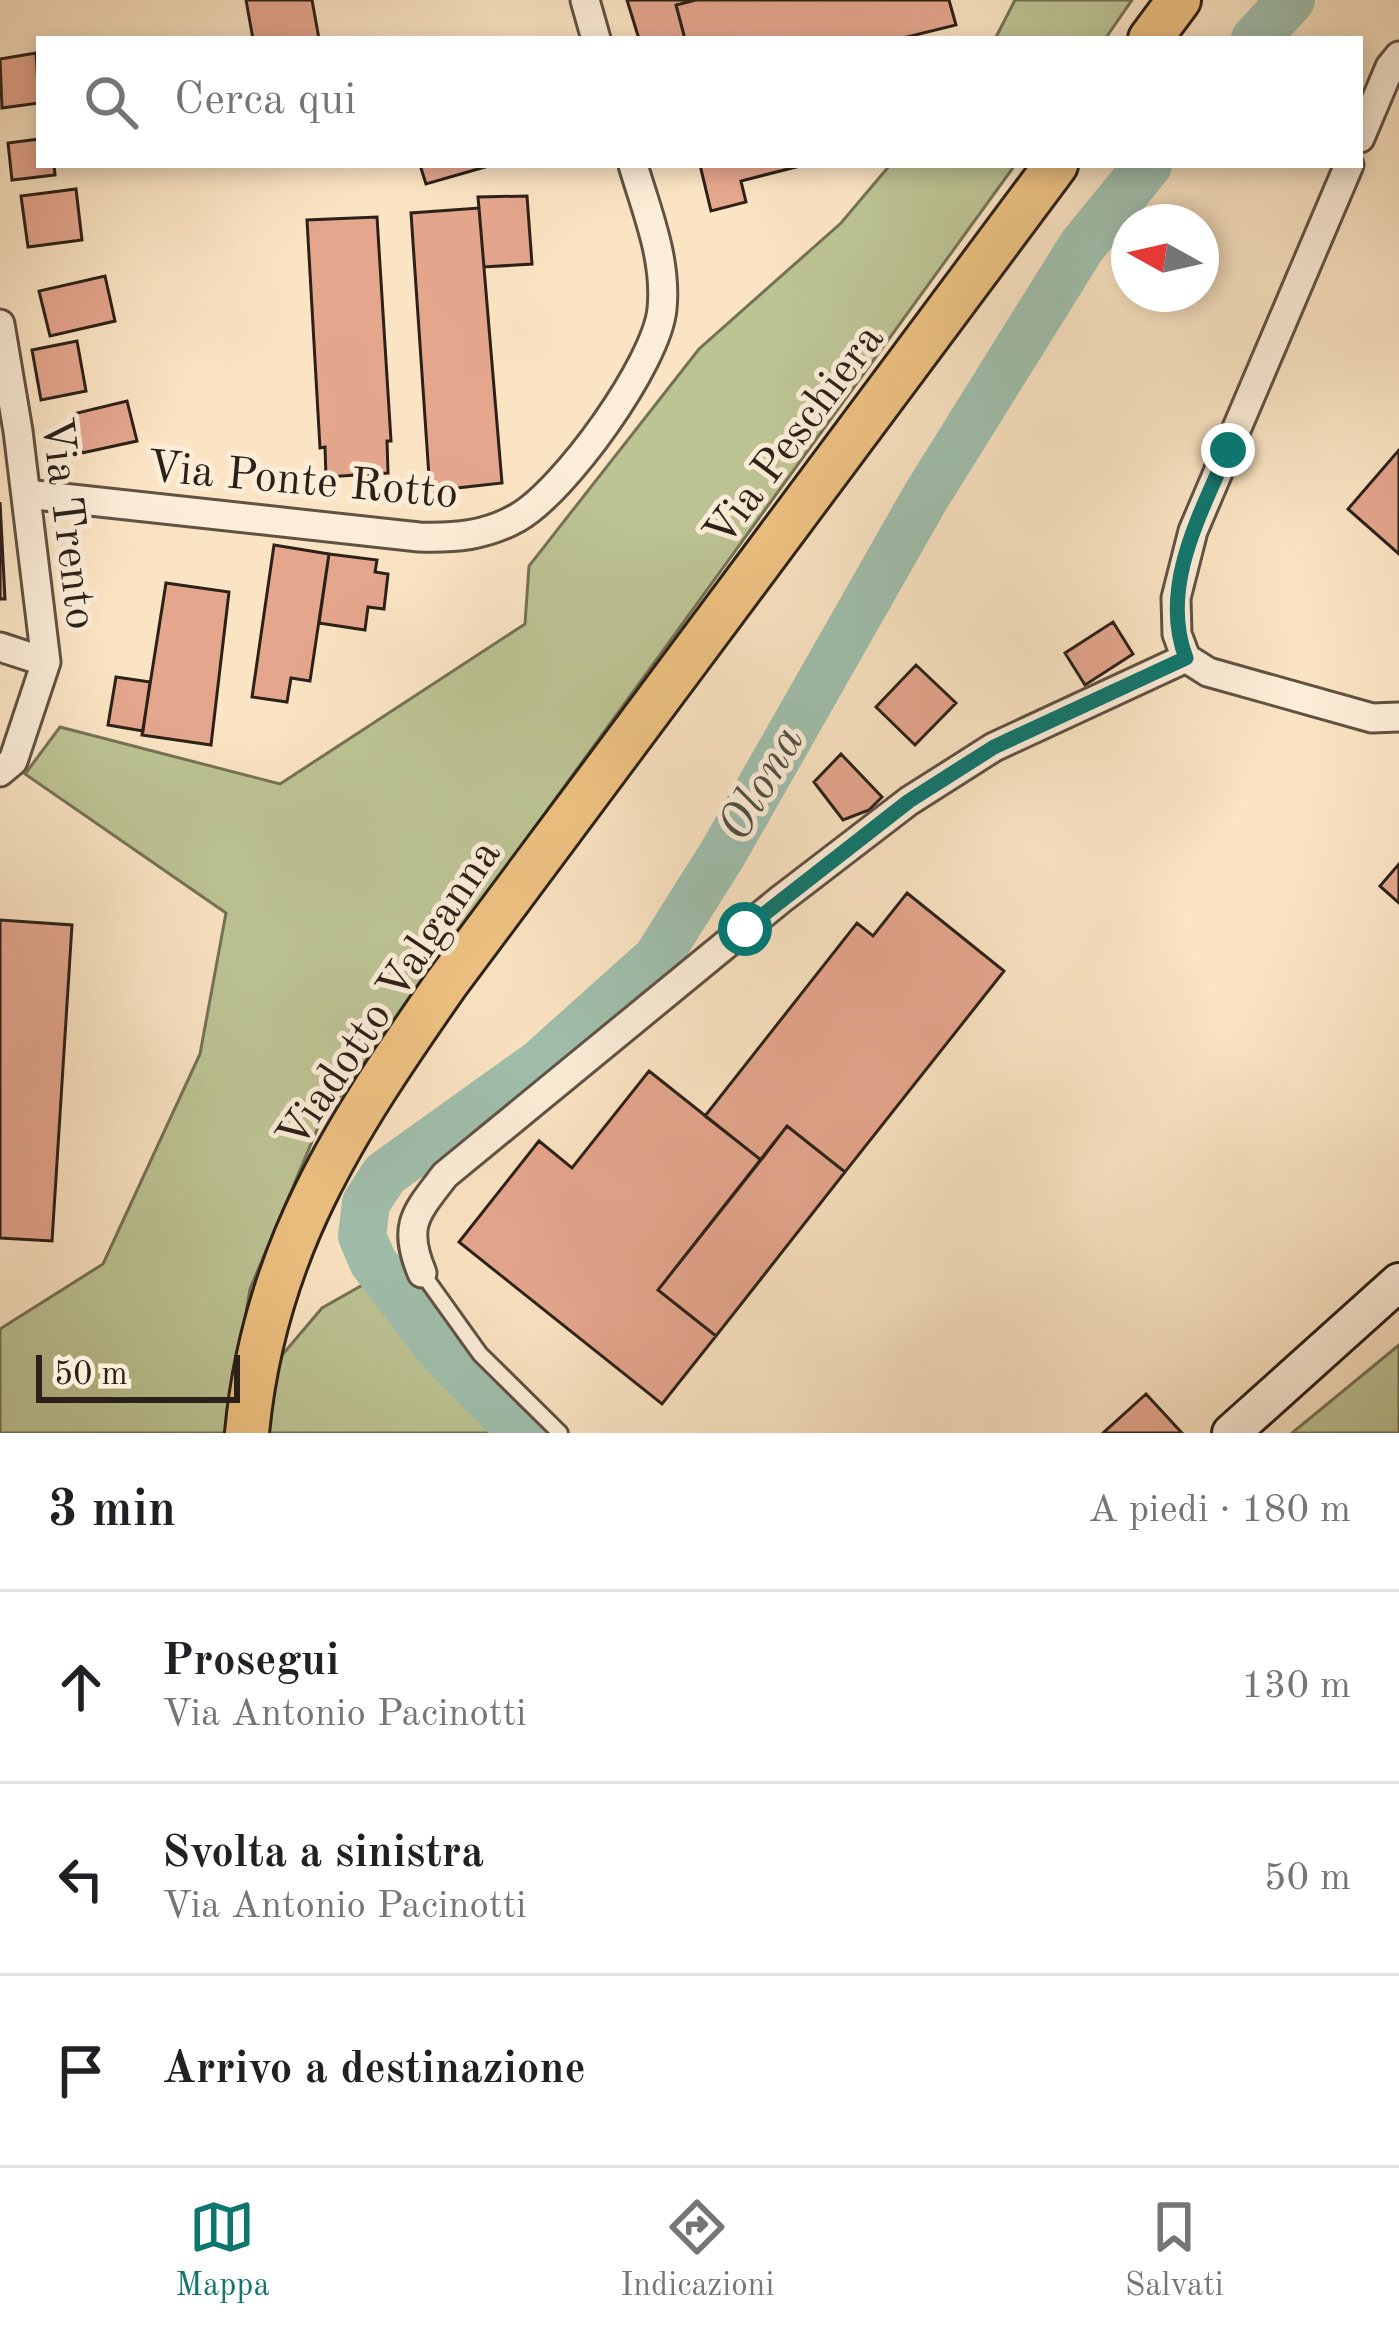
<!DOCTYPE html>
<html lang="it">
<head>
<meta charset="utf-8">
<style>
	body { margin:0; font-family:"Old Standard TT",serif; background:#f2f2f2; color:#202124 }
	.compass { position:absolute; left:1111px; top:204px; width:108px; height:108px; border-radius:50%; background:#fff; box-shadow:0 6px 18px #0003; rotate:278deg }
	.scale { position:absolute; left:36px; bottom:30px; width:204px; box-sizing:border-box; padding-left:12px; border:6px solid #2c2118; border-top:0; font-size:33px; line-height:42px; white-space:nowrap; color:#2c2118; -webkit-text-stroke:9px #fcedd8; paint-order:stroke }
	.stop { position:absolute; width:36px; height:36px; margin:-27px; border:9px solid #0f766e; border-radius:50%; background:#fff }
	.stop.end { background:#0f766e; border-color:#fff; box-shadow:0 3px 12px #0008 }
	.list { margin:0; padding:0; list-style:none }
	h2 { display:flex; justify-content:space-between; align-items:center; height:156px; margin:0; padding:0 48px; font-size:51px }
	h2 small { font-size:39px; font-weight:400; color:#757577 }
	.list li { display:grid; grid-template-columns:78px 1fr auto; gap:36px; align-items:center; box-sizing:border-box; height:192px; padding:0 48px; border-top:3px solid #e0e0e0 }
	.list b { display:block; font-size:45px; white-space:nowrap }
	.list p { margin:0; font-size:39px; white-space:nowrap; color:#757577 }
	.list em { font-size:39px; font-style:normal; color:#757577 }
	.icon { flex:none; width:66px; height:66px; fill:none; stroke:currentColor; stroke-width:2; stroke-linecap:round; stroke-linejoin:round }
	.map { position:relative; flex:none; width:1399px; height:1433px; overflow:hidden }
	.search { position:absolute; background:#fff; box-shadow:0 6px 18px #0003; left:36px; right:36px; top:36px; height:132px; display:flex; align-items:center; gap:30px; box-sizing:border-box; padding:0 42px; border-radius:0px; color:#757577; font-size:45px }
	.sheet { height:732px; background:#fff }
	nav { display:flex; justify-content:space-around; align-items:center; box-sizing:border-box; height:168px; border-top:3px solid #e0e0e0; background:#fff; font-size:33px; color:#757577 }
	nav a { display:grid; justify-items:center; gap:6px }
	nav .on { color:#0f766e }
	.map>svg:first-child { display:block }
</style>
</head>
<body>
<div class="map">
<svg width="1399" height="1433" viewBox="0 0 1399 1433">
	<rect width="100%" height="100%" fill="#fbe4c3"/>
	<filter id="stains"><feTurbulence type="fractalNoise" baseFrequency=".00167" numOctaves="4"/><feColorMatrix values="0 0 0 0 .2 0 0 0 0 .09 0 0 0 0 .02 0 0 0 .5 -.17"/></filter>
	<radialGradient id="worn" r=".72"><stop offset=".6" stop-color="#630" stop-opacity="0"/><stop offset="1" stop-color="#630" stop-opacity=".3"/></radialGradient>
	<path fill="#bdc494" stroke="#747256" stroke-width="3" d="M1015 0H1132L1105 39H995Z
		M890 165H1015L319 1125 250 1289 228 1419 322 1308 405 1261 445 1323 542 1433H0V1329L103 1264 200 1054 226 913 25 774 60 727 280 784 525 624 529 566 699 349 841 223Z
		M1399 1345V1433H1292Z"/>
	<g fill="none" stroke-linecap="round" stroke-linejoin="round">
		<path stroke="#a0bfad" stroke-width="48" d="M1255 39 1291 0
			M522 1433 437 1346 373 1262 362 1236 366 1203 385 1174 540 1063 657 958 723 853 925 498 1082 246 1148 165"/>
	</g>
	<path fill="#e5a68e" stroke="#2c2118" stroke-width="3" d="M246 0H312L319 39H253Z
		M627 0H696L676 5 685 39H639Z
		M696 0H949L956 25 899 39H685L676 5Z
		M36 53 39 103 2 108 0 59Z
		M39 139V165H54L55 175 12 180 8 143Z
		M420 165H492L426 184Z
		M700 165H804L741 181 746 202 711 211Z
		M76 189 82 240 28 247 21 196Z
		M527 196 532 264 484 267 478 197Z
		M479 208 502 483 430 491 411 213Z
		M377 217 391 441H387L388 473 326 477 325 447 320 448 307 220Z
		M105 276 115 321 50 336 39 291Z
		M77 341 86 391 41 400 32 350Z
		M127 401 137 441 82 453 73 414Z
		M1399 450V554L1348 509Z
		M0 502 5 599H0Z
		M274 545 329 554 310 681 291 678 287 702 252 697Z
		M329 554 377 560 375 572 388 574 384 609 368 607 365 630 319 623Z
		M166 583 229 592 211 745 142 735Z
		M1113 622 1133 654 1085 685 1065 653Z
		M916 665 956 703 915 745 876 707Z
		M116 677 150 682 143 731 108 725Z
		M841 754 882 797 869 810 843 820 814 782Z
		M1399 864V903L1380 886Z
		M907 893 1004 971 845 1172 787 1126 761 1160 705 1116 857 923 873 936Z
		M0 920 72 925 52 1241 0 1238Z
		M649 1071 761 1160 658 1290 716 1336 662 1404 459 1242 539 1141 572 1168Z
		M787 1126 845 1172 716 1336 658 1290Z
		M1146 1394 1182 1433H1103Z"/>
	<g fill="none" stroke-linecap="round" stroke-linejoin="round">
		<defs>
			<path id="service" d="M422 1273 480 1354 560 1433"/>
			<path id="minor" d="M585 0 596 39
				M1360 138 1390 67 1399 56
				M1349 165 1193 531 1176 598 1177 634 1186 658 1208 672 1372 718 1399 717
				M0 324 18 431 46 662 13 761 0 772
				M26 494 419 537C455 538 485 536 517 518 564 492 657 363 662 309 667 260 647 212 633 165
				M0 647 46 662
				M422 1273C402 1225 416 1213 445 1175L780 900 909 801 994 747 1186 658"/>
			<path id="secondary" d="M1231 1433 1399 1282"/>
			<path id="primary" d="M1150 39 1179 0
				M247 1433C264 1251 345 1129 446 984L1056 165"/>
		</defs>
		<use href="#service" stroke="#605243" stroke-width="20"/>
		<use href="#minor" stroke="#605243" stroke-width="33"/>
		<use href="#secondary" stroke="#2c2118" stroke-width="42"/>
		<use href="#primary" stroke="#2c2118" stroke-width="48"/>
		<use href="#service" stroke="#fcedd8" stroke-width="14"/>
		<use href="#minor" stroke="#fcedd8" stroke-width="27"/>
		<use href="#secondary" stroke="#fcedd8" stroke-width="36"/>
		<use href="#primary" stroke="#eec282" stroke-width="42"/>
	</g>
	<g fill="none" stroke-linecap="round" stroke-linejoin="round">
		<path stroke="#0f766e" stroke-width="15" d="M745 929 909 801 994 747 1186 658C1159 588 1200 515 1228 450"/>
	</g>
	<g text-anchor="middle" stroke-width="10" stroke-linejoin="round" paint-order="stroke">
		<g font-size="45" fill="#2c2118" stroke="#fcedd8">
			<text transform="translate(792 434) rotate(-53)" y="16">Via Peschiera</text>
			<text transform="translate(303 478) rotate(5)" y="16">Via Ponte Rotto</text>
			<text transform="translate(71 523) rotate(83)" y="16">Via Trento</text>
			<text transform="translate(387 993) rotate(-56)" y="16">Viadotto Valganna</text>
		</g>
		<g font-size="48" font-style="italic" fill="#4f5045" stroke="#fcedd8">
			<text transform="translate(759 782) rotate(-60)" y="17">Olona</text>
		</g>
	</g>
	<rect width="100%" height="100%" filter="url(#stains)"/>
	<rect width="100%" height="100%" fill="url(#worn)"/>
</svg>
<svg class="compass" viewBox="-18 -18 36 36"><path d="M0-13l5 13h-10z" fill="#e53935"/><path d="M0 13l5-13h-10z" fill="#757577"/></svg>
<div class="scale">50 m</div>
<div class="stop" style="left:745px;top:929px"></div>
<div class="stop end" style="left:1228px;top:450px"></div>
<div class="search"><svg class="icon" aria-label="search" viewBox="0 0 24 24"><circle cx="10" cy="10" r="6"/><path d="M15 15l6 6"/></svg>Cerca qui</div>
</div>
<section class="sheet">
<h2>3 min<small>A piedi · 180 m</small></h2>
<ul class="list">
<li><svg class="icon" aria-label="ahead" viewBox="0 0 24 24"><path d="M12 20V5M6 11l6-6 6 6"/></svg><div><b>Prosegui</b><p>Via Antonio Pacinotti</p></div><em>130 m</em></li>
<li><svg class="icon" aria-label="left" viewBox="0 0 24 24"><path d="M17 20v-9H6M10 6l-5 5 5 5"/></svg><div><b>Svolta a sinistra</b><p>Via Antonio Pacinotti</p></div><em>50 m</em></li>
<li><svg class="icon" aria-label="arrive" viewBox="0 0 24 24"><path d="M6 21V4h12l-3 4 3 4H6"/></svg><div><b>Arrivo a destinazione</b></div></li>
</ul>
</section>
<nav>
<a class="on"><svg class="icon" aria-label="map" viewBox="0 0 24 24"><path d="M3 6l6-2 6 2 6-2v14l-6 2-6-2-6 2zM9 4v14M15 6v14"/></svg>Mappa</a>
<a><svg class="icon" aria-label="directions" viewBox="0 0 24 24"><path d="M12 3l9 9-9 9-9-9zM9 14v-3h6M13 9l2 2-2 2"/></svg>Indicazioni</a>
<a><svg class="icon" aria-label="saved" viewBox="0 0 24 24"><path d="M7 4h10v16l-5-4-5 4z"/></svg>Salvati</a>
</nav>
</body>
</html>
